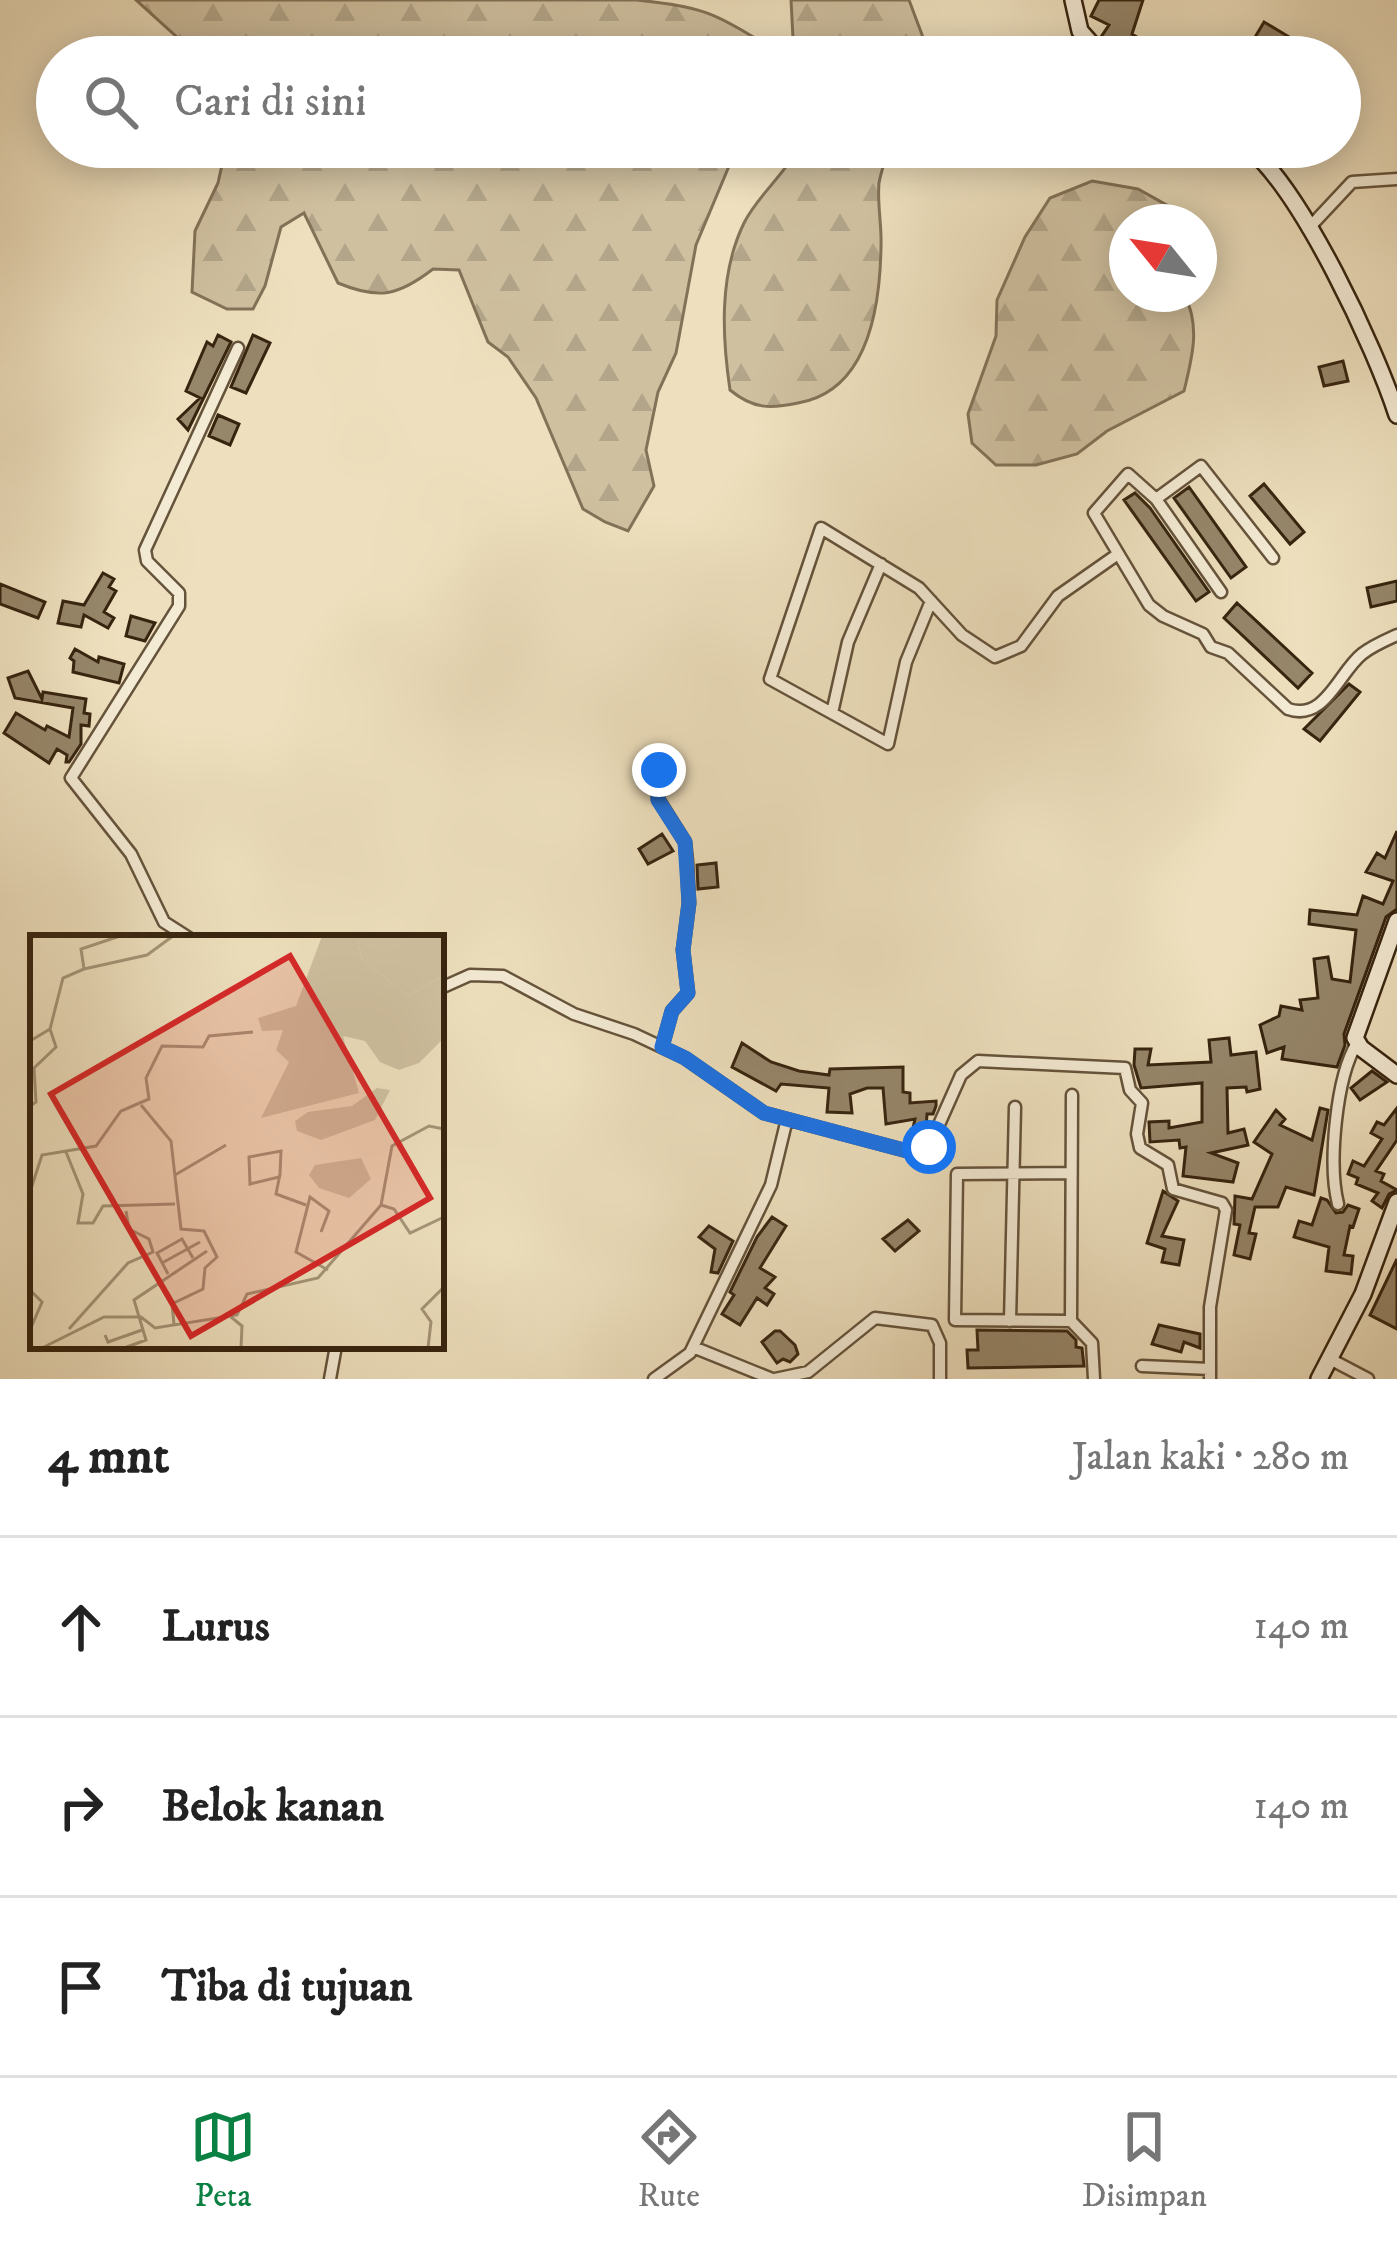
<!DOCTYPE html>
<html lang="id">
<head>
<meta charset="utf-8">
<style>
	body { margin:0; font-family:"IM FELL DW Pica",serif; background:#f6f6f6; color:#222 }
	.compass { position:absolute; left:1109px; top:204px; width:108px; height:108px; border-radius:50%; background:#fff; box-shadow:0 6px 30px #0003; rotate:300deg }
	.stop { position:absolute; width:36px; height:36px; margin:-27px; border:9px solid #1a73e8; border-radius:50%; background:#fff }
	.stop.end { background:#1a73e8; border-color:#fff; box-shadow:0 3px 12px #0008 }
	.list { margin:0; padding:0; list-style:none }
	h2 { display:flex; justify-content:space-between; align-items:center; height:156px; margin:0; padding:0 48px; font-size:51px }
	h2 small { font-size:39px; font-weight:400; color:#767676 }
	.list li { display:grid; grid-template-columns:78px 1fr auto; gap:36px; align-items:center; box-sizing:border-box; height:180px; padding:0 48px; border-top:3px solid #e0e0e0 }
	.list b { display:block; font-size:45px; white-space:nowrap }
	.list em { font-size:39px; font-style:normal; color:#767676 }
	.icon { flex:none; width:66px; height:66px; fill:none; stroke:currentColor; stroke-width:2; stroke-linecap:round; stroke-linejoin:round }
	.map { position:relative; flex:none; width:1397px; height:1379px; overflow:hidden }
	.search { position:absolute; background:#fff; box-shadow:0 6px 30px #0003; left:36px; right:36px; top:36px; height:132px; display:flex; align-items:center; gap:30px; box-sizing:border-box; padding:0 42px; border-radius:66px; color:#767676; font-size:45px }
	.sheet { height:696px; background:#fff }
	nav { display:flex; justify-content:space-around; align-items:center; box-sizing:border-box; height:168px; border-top:3px solid #e0e0e0; background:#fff; font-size:33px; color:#767676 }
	nav a { display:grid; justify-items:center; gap:6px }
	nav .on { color:#0b8043 }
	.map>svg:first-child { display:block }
</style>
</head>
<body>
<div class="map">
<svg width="1397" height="1379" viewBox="0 0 1397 1379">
	<defs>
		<pattern id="forest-firs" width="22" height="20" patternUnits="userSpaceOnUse" patternTransform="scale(3)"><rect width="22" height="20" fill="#cfc0a0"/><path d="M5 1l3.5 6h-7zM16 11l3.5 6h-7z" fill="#b2a589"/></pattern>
	</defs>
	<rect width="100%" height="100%" fill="#eee0be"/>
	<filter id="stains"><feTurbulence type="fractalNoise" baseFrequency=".00167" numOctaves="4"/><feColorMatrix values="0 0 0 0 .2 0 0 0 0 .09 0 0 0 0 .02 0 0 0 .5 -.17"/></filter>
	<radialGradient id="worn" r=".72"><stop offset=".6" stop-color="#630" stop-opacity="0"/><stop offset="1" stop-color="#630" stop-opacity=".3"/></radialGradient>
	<path fill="url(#forest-firs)" stroke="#837258" stroke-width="3" d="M136 0H637C700 7 713 11 766 45L764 57H199Z
		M791 0H909L924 40 920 57H794Z
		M226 147H737L696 245 676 353 658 392 646 450 654 486 628 531 605 522 583 509 536 398 508 357 488 342 459 270 433 269C398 296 379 300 338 283L304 213 281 227 265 286 253 309H227L192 292 195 231 218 183Z
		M798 147H889C886 159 881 171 879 183 877 203 882 226 881 247 880 307 868 391 798 403 770 409 753 409 730 390 722 336 719 274 744 223 758 195 785 175 798 147Z
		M1092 181 1138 189 1170 207V222H1127V294H1184C1201 326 1192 358 1184 391L1107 431 1077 454 1036 465H996L972 443 968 414 996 336 997 300 1025 237 1050 198Z"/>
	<path fill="#96866a" stroke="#37240f" stroke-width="3" d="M1099 0H1143L1132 34 1169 57H1115L1101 37 1109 25 1091 16Z
		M1264 22 1299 43 1290 57H1234L1245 40 1251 44Z
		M218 335 231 342 188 430 178 419 200 398 186 391 207 342 213 346Z
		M253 335 270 343 246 393 231 387Z
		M1343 361 1348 381 1324 386 1319 367Z
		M218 415 239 424 230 445 209 436Z
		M1264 484 1304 532 1290 544 1250 496Z
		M1189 487 1246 567 1231 578 1174 498Z
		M1135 493 1150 508 1209 592 1196 601 1124 500Z
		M103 573 114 579 109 587 116 591 104 612 114 618 108 628 84 615 81 627 58 623 63 601 84 605Z
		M1397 581V601L1371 607 1367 588Z
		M0 584 45 602 38 618 0 604Z
		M1237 603 1312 673 1298 688 1224 618Z
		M131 616 155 623 145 641 126 636Z
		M75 649 98 662 99 657 124 664 119 683 73 672 74 661 70 658Z
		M28 671 42 699 43 692 86 699 84 713 90 714 89 726 81 725V744L69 762H66L67 755 57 749 49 763 4 733 16 713 45 730 47 726 69 737 73 708 15 698 8 678Z
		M1349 684 1360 692 1320 741 1304 729Z
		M1397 831V909L1386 917 1344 1034 1345 1045 1337 1067 1282 1059 1284 1047 1267 1053 1260 1025 1279 1016 1281 1006 1302 1010 1300 1000 1318 998 1314 959 1328 957 1332 979 1350 982 1356 930 1309 924 1310 910 1357 915 1363 896 1383 904 1393 881 1366 872 1377 853 1385 858Z
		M662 834 673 851 648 864 639 849Z
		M716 863 718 887 698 889 697 865Z
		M1229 1038 1231 1055 1256 1052 1260 1089 1247 1092 1246 1087 1227 1088 1228 1133 1244 1129 1248 1145 1211 1153 1238 1163 1233 1182 1183 1176 1186 1147 1180 1148 1179 1140 1150 1142 1149 1122 1169 1121V1128L1202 1122V1083L1141 1088 1134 1065 1135 1049H1151L1148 1065 1211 1062 1209 1040Z
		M742 1043 771 1062 799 1071 829 1075 830 1069 903 1067V1092L910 1093V1103L936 1101V1106L933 1114H927L926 1129 913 1128 915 1119 886 1124 883 1088H867L850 1094 852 1113 827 1112 829 1088 781 1084 776 1091 732 1067Z
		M1372 1071 1387 1082 1360 1100 1351 1088Z
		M1320 1108 1328 1110 1314 1195 1286 1187 1278 1207H1255L1249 1233 1256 1234 1250 1259 1234 1255 1240 1225 1234 1224 1235 1196 1252 1199 1272 1154 1254 1142 1276 1110 1285 1119 1280 1125 1312 1140Z
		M1397 1108V1140L1376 1171 1384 1174 1381 1181 1397 1190 1389 1194 1382 1208 1372 1201 1378 1193 1356 1184 1358 1178 1348 1174 1353 1161 1364 1166 1382 1139 1371 1133 1377 1122 1384 1125Z
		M1163 1191 1178 1201 1162 1236 1184 1240 1179 1265 1162 1262 1165 1249 1147 1243Z
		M1321 1198 1327 1200 1336 1213 1343 1212 1348 1205 1359 1209 1353 1227 1350 1226 1344 1255 1353 1256 1351 1274 1326 1271 1329 1247 1294 1237 1299 1221 1312 1225Z
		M772 1217 786 1226 760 1268 775 1277 765 1288 774 1294 767 1305 757 1298 740 1325 722 1314 734 1295 730 1292 757 1237Z
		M908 1220 919 1231 895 1251 883 1239Z
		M709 1226 733 1241 718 1273 711 1272 715 1249 699 1237Z
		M1397 1259V1329L1370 1315Z
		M1159 1325 1200 1334V1348L1184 1342 1181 1352 1152 1344Z
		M977 1330 1067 1331 1076 1340V1347L1082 1348 1084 1366 968 1368 967 1350H978Z
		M775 1331H780L795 1345 798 1354 790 1362 783 1359 777 1363 762 1342Z"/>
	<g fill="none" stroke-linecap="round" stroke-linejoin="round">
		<defs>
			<path id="street" d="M1308 229 1352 182 1397 179
				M1156 499 1201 466 1273 558
				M1221 592 1156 499 1128 474 1094 513 1149 605 1163 616 1203 634 1211 647 1228 653 1288 709C1325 722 1339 672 1362 654 1372 646 1386 640 1397 635
				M931 601 906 662 888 744 770 679 821 528 919 588 962 635 995 657 1021 646 1058 596 1118 554
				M832 713 848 642 881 564
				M660 751 658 799 685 842 687 861 689 903 683 950 688 993 672 1011 662 1047
				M189 938 164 922 131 854 71 778 179 606V593L147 561 145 550 238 348
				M441 988 470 975 503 976 574 1014 634 1034 685 1058 764 1113 911 1152 929 1147 961 1075 978 1061 1125 1068 1130 1090 1142 1103 1137 1134 1140 1148 1168 1165 1173 1189 1222 1203 1226 1210 1210 1307V1379
				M1071 1173 957 1174 955 1320 1071 1321 1092 1343 1094 1379
				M1338 1204C1328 1164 1336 1077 1357 1043
				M1010 1321 1015 1107
				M1071 1321 1072 1095
				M693 1347 772 1379
				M1330 1359 1368 1379
				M1142 1366 1210 1369
				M330 1379 336 1346
				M654 1379 690 1353 771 1185 787 1119
				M775 1379 808 1372 875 1318 932 1325 940 1343V1379"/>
			<path id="secondary" d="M1073 0 1080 31 1103 57
				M1248 147C1302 191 1375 347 1397 415
				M1397 921 1355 1038 1361 1048 1397 1075
				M1319 1379 1363 1294 1397 1202"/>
		</defs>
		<use href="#street" stroke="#65533b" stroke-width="15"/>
		<use href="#secondary" stroke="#37240f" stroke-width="20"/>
		<use href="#street" stroke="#f4ebd5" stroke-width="10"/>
		<use href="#secondary" stroke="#f4ebd5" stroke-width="15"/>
	</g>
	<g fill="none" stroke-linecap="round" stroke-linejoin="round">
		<path stroke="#1a73e8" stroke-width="15" d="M659 770 658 800 685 842 689 903 683 950 688 993 672 1011 662 1047 685 1058 764 1113 911 1152 929 1147"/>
	</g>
	<g transform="translate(30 935)">
		<rect width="414" height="414" fill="#eee0be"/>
		<path d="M327 1H414V40L378 61 332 24Z" fill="#cfc0a0"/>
		<path d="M292 1H327L332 24 378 61 414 40V103L389 128 369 135 350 127 335 106 313 101 329 158 231 183 259 127 246 115 253 95 232 96 228 83 266 71ZM347 153 360 155 345 185 291 205 267 196 265 186 278 177 322 171ZM331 223 341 244 319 263 289 253 279 240 285 230Z" fill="#cfc0a0"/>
		<path fill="none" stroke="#a59578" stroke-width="3" d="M54 34 117 20 143 1M0 106 20 94 33 43 54 34 51 14 90 1M111 170 141 206 151 294 174 296 187 322 175 333 173 354 142 369 144 389M0 171 6 167 4 133 26 112 20 94M36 217 53 259 48 288H63L73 271 145 269M145 240 196 210M249 242 220 249 219 222 251 216 250 239 246 259 276 270M0 257 12 220 66 211 91 176 119 164 116 143 132 111 173 112 179 101 223 97M351 270 364 274 380 298 414 282M291 297 299 276 280 262 266 317 298 335M132 328 170 307M138 339 127 318 152 304 163 323M0 355 12 367 0 395M201 382 212 391 211 413M39 394 98 328 123 317 119 304 99 294 96 276M75 400 78 407 112 395M12 413 74 382H111L125 393 207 380 217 359 288 343 351 270 362 211 399 191 414 194M94 413 116 405 104 365 177 316M398 413 401 387 392 374 414 352"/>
		<path fill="#d62828" fill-opacity="0.15" stroke="#d62828" stroke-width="6" d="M260 21 400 263 161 401 21 159Z"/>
		<rect width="414" height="414" fill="none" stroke="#37240f" stroke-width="6"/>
	</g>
	<rect width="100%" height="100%" filter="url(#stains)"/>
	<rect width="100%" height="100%" fill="url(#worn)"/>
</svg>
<svg class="compass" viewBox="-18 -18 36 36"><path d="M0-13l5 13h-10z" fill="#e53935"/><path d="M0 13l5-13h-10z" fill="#767676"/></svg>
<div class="stop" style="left:929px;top:1147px"></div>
<div class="stop end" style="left:659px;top:770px"></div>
<div class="search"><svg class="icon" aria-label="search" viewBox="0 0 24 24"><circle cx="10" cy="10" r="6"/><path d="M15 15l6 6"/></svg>Cari di sini</div>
</div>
<section class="sheet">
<h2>4 mnt<small>Jalan kaki · 280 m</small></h2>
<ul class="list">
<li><svg class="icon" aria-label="ahead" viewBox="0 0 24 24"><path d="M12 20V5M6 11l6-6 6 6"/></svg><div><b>Lurus</b></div><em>140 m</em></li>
<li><svg class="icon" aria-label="right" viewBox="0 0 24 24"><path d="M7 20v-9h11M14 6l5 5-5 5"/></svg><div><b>Belok kanan</b></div><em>140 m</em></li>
<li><svg class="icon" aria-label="arrive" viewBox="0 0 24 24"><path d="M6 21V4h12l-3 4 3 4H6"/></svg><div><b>Tiba di tujuan</b></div></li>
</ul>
</section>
<nav>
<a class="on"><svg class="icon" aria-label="map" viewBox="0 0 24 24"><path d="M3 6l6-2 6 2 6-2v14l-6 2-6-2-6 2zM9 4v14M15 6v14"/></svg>Peta</a>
<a><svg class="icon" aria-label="directions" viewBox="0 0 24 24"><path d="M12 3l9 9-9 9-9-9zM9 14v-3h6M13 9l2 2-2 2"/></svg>Rute</a>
<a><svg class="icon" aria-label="saved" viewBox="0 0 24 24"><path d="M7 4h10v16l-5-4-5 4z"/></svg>Disimpan</a>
</nav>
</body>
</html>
